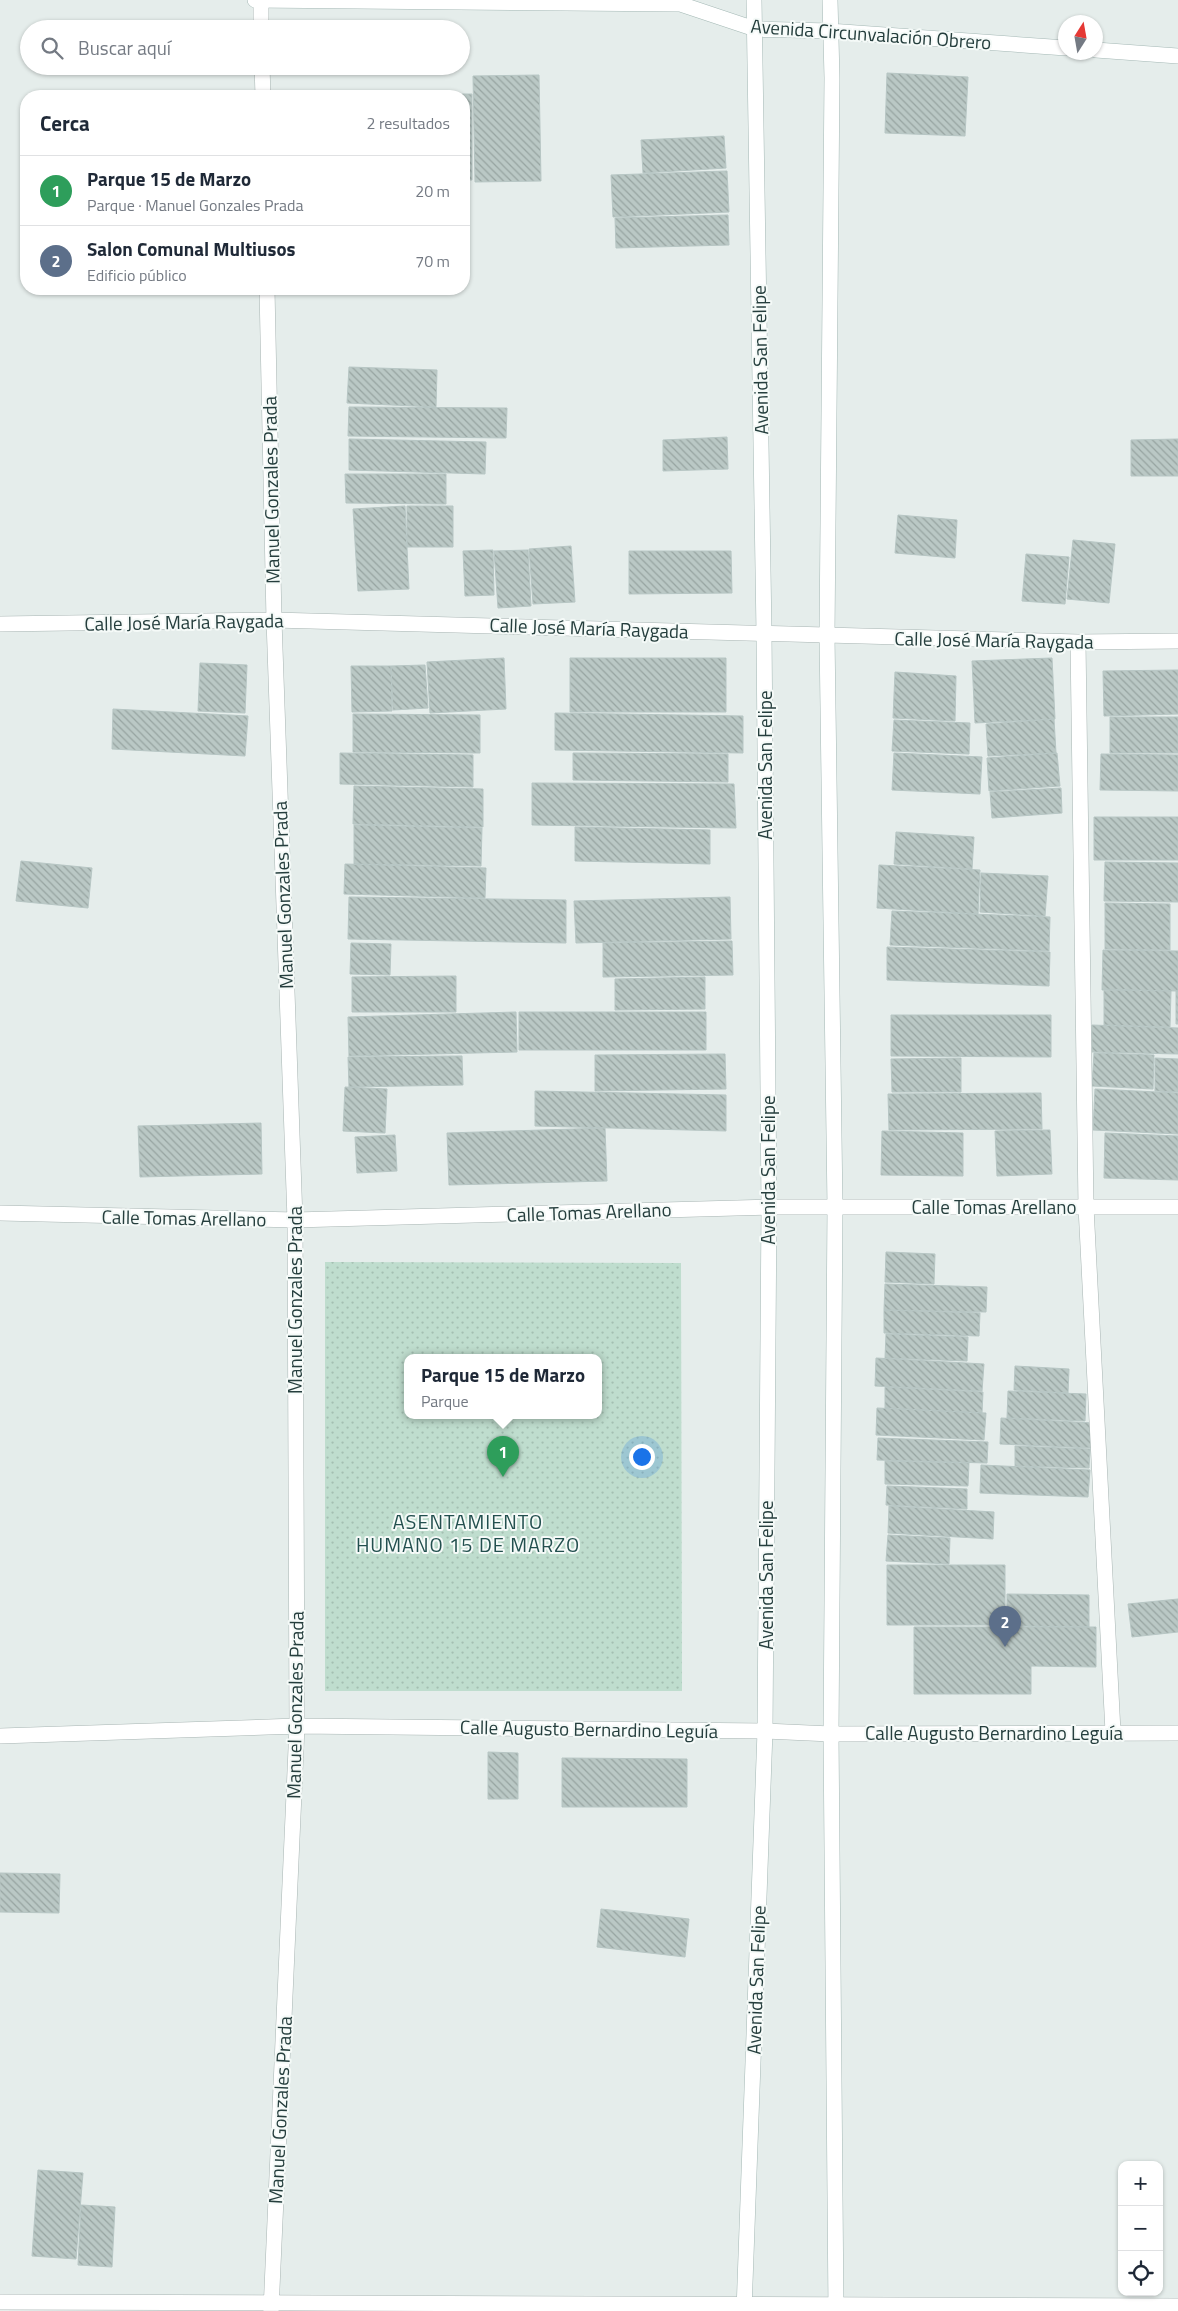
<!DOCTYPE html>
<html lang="es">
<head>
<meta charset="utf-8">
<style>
	body { margin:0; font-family:"Titillium Web",sans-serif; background:#f6f6f7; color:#1f2937 }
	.controls { position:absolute; right:15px; bottom:15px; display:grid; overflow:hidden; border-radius:10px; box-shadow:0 1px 4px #0004 }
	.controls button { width:45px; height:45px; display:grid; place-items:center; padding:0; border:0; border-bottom:1px solid #e0e1e3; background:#fff; color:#1f2937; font:25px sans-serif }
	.compass { position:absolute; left:1058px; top:15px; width:45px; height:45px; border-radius:50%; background:#fff; box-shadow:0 1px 4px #0004; rotate:11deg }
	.you { position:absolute; left:641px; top:1456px; width:18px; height:18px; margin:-12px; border:4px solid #fff; border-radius:50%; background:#1a73e8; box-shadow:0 0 0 8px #1a73e833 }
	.badge { display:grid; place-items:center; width:32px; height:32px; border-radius:50%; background:#b45309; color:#fff; font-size:16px; font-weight:700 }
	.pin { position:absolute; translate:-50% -41px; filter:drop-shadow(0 1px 2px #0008) }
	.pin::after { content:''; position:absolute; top:26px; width:18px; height:15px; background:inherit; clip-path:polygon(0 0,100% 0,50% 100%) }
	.popup { position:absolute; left:404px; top:1354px; width:198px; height:65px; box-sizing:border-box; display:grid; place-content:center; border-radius:10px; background:#fff; filter:drop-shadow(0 1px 4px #0005); font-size:16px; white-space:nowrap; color:#747a83 }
	.popup b { font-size:19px; color:#1f2937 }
	.popup::after { content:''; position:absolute; left:50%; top:100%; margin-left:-10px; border:10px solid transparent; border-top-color:#fff }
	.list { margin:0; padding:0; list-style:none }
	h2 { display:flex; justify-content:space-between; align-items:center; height:65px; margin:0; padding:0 20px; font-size:21px }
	h2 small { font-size:16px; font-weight:400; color:#747a83 }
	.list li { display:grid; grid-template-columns:32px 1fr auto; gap:15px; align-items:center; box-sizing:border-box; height:70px; padding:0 20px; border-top:1px solid #e0e1e3 }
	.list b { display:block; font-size:19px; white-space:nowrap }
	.list p { margin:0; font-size:16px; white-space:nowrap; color:#747a83 }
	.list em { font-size:16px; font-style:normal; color:#747a83 }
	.icon { flex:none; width:28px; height:28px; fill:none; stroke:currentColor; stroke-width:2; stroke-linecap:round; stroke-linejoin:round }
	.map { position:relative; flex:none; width:1178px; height:2311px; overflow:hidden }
	.search { position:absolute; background:#fff; box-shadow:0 1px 4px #0004; left:20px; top:20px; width:450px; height:55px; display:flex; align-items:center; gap:12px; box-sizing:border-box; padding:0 18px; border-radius:28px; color:#747a83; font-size:19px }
	.panel { position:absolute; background:#fff; box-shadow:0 1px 4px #0004; left:20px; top:90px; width:450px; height:205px; border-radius:20px }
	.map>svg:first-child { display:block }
</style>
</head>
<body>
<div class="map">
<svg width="1178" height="2311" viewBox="0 0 1178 2311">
	<defs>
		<pattern id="park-dots" width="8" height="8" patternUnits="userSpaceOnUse" patternTransform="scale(1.25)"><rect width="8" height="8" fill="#bfddce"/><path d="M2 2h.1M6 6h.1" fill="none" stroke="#a4bfb2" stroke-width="1.8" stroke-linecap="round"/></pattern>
		<pattern id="building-back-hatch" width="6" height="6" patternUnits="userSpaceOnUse" patternTransform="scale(1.25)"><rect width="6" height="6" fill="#bac8c5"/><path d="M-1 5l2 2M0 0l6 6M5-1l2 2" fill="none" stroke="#97a4a1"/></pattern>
	</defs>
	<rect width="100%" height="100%" fill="#e5edeb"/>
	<path fill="url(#park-dots)" fill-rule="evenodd" d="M325 1262 681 1263 682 1691H325ZM408 1358H598V1416H408Z"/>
	<path fill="url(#building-back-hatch)" stroke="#b7c6c4" d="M887 73 968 77 965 136 885 133Z
		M539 75 541 181 475 182 473 76Z
		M412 92V96H361V93Z
		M416 94H472V180H464V96H416Z
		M724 136 726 168 643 173 641 140Z
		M727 171 729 212 613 217 611 175Z
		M728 215 729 245 616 248 615 218Z
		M349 367 437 370 436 407 347 403Z
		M349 407 507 408 506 438 348 436Z
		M727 437 728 469 663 471V440Z
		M349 439 486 442 485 474 349 470Z
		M1178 439V476H1131V440Z
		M345 474H446V504L346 503Z
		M405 506 409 589 358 591 353 509Z
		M407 506H453V547H407Z
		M898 515 957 520 955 558 895 553Z
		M1073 540 1115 544 1109 603 1067 599Z
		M571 546 575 602 533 604 529 549Z
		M493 550 494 595 465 596 463 551Z
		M528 550 531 606 498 608 494 551Z
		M629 551H731L732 593 629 594Z
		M1026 554 1069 557 1065 604 1022 601Z
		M504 658 506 709 430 713 427 662Z
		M570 658H726V712H570Z
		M1052 658 1055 719 975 723 972 661Z
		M200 663 247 665 245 713 198 711Z
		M425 665 428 708 393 710 391 666Z
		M351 666H391L392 711 352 712Z
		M1178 670V714L1104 716 1103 671Z
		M895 672 956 676 955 721 893 718Z
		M113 709 248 716 245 756 112 749Z
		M555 713 743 716V753L555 750Z
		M353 714 480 715V753L353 752Z
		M1110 717H1178V753H1110Z
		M1054 719 1056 753 988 756 986 724Z
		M894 720 970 723 969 754 892 751Z
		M340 753 473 755V787L340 784Z
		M573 753 728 754V782L573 780Z
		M894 753 982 757 980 794 892 790Z
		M1057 753 1060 786 989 791 987 758Z
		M1101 754 1178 755V791L1100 790Z
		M532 783 734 784 736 828 532 825Z
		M354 786 483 789V827L353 824Z
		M1061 788 1062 813 992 818 990 792Z
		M1094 817H1178V860H1094Z
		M354 825 482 828 481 866 354 864Z
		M575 827 710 830V864L575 861Z
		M896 832 974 837 972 869 894 864Z
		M21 861 92 868 88 908 16 901Z
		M1105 862 1178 863V902L1104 901Z
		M345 864 486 868 485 898 344 894Z
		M879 865 980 870 978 914 877 908Z
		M981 873 1048 876 1045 916 980 912Z
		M349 897 566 900V943L348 939Z
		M730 897 731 939 576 943 574 901Z
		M1105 903 1170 904V950L1105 949Z
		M892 911 1050 917 1049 951 890 945Z
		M732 941 733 975 603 977V943Z
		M351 943 391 944 390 975 350 974Z
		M887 947 1050 952 1049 986 887 980Z
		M1103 950 1178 951V991L1102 990Z
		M456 976V1012H352V977Z
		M705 977V1009L615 1010V979Z
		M1104 989 1171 991 1170 1027 1104 1025Z
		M1176 991H1178V1024H1176Z
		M516 1012 517 1052 349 1056 348 1017Z
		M519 1012H706V1050H519Z
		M891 1015H1051V1057L891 1056Z
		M1092 1025 1178 1028V1054L1092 1052Z
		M1094 1053 1154 1055 1153 1089 1092 1086Z
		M725 1054 726 1089 595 1091V1055Z
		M462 1056 463 1085 349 1087 348 1057Z
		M961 1058V1092H892L891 1059Z
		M1155 1058 1178 1059V1092L1155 1091Z
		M345 1087 387 1089 385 1133 343 1131Z
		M1095 1089 1178 1093V1134L1093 1130Z
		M535 1091 726 1095V1131L535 1126Z
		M1041 1093 1042 1129 889 1130 888 1094Z
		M261 1123 262 1174 140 1177 138 1126Z
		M605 1128 607 1181 449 1185 447 1133Z
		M1050 1130 1052 1174 997 1176 995 1131Z
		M882 1131 963 1133V1176L881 1175Z
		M1105 1133 1178 1136V1180L1104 1178Z
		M395 1135 397 1171 357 1173 355 1137Z
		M886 1252 935 1254 934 1284 885 1282Z
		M885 1284 987 1287 986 1312 884 1310Z
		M884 1310 980 1313 979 1336 884 1333Z
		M886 1334 968 1337 967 1361 885 1358Z
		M876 1358 984 1364 982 1391 875 1386Z
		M1015 1366 1069 1369 1068 1393 1014 1390Z
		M885 1387 983 1392 982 1413 885 1408Z
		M1008 1391 1086 1394 1085 1421 1007 1418Z
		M877 1408 986 1413 984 1440 876 1435Z
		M1001 1418 1093 1423 1091 1448 1000 1444Z
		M878 1438 988 1442 987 1463 877 1460Z
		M1015 1446 1090 1449 1089 1468 1015 1466Z
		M885 1461 969 1463 968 1486 885 1484Z
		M981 1465 1090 1470 1088 1497 980 1493Z
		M887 1486 967 1489V1509L886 1505Z
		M889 1506 994 1512 993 1539 888 1533Z
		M888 1535 950 1538 949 1564 886 1561Z
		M887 1565H1005V1625H887Z
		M1007 1594 1089 1595V1627L1007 1626Z
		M1178 1599V1632L1132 1637 1128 1604Z
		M914 1627H1096V1667L1031 1666V1694H914Z
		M488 1752 518 1753V1799H488Z
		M562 1758 687 1759V1807H562Z
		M0 1873 60 1874 59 1913 0 1912Z
		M601 1909 689 1919 685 1957 597 1947Z
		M38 2170 83 2173 76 2259 32 2256Z
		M81 2205 115 2207 112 2267 78 2265Z"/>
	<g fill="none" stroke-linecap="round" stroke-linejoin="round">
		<defs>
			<path id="street" d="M261 0V29
				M262 66 263 96
				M267 289 274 620 295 1220 297 1726 271 2311
				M0 624 274 620 1078 642 1178 641
				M1078 642 1086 1207 1113 1732
				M0 1213 295 1220 769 1207H1178
				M0 1736 297 1726 765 1731 831 1734 1178 1733
				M0 2302 1178 2306"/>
			<path id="secondary" d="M255 0 680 4 755 29 829 31 1066 48
				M830 0 832 78 827 636 835 1207 831 1734 836 2311
				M1096 50 1178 56
				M744 2311 765 1731 769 1207 764 633 754 0"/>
		</defs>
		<use href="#street" stroke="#a8b5b3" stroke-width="16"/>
		<use href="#secondary" stroke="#a4b8b5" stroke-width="16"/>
		<use href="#street" stroke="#fff" stroke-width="15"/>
		<use href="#secondary" stroke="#fff" stroke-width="15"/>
	</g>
	<g text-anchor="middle" stroke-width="4" stroke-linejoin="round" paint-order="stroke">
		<g font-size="19" fill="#253e3d" stroke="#f5faf8">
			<text transform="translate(871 34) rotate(4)" y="7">Avenida Circunvalación Obrero</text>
			<text transform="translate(760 360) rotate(-91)" y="7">Avenida San Felipe</text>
			<text transform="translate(271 490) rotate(-91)" y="7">Manuel Gonzales Prada</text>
			<text transform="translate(184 622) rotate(-1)" y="7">Calle José María Raygada</text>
			<text transform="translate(589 628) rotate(2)" y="7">Calle José María Raygada</text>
			<text transform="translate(994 640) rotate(1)" y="7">Calle José María Raygada</text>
			<text transform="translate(765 765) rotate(-90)" y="7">Avenida San Felipe</text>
			<text transform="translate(283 895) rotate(-92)" y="7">Manuel Gonzales Prada</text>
			<text transform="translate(768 1170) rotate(-90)" y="7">Avenida San Felipe</text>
			<text x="994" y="1214">Calle Tomas Arellano</text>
			<text transform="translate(589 1212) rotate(-2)" y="7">Calle Tomas Arellano</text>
			<text transform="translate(184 1218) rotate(1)" y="7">Calle Tomas Arellano</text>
			<text transform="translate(295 1300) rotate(-90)" y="7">Manuel Gonzales Prada</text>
			<text transform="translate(766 1575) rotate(-90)" y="7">Avenida San Felipe</text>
			<text transform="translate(295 1705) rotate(-89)" y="7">Manuel Gonzales Prada</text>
			<text transform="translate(589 1729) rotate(1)" y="7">Calle Augusto Bernardino Leguía</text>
			<text x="994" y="1740">Calle Augusto Bernardino Leguía</text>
			<text transform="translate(756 1980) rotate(-88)" y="7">Avenida San Felipe</text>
			<text transform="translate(280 2110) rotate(-87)" y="7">Manuel Gonzales Prada</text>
		</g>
		<g font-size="20" letter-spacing="1" fill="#224f4e" stroke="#f5faf8">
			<text x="468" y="1529">ASENTAMIENTO<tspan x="468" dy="23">HUMANO 15 DE MARZO</tspan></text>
		</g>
	</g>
</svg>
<div class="controls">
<button>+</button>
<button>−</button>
<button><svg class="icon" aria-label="locate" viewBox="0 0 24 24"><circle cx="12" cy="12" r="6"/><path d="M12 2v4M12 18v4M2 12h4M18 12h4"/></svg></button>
</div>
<svg class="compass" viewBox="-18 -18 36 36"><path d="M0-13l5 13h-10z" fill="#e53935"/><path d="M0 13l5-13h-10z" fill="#747a83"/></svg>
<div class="you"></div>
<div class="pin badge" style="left:503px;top:1477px;background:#2e9e5b">1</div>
<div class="popup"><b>Parque 15 de Marzo</b>Parque</div>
<div class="pin badge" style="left:1005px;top:1647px;background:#5c6f8a">2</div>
<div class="search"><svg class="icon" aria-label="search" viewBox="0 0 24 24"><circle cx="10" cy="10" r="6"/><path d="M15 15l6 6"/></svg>Buscar aquí</div>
<section class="panel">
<h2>Cerca<small>2 resultados</small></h2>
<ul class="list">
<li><span class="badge" style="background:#2e9e5b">1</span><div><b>Parque 15 de Marzo</b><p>Parque · Manuel Gonzales Prada</p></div><em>20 m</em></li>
<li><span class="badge" style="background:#5c6f8a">2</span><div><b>Salon Comunal Multiusos</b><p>Edificio público</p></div><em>70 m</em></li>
</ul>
</section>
</div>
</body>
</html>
